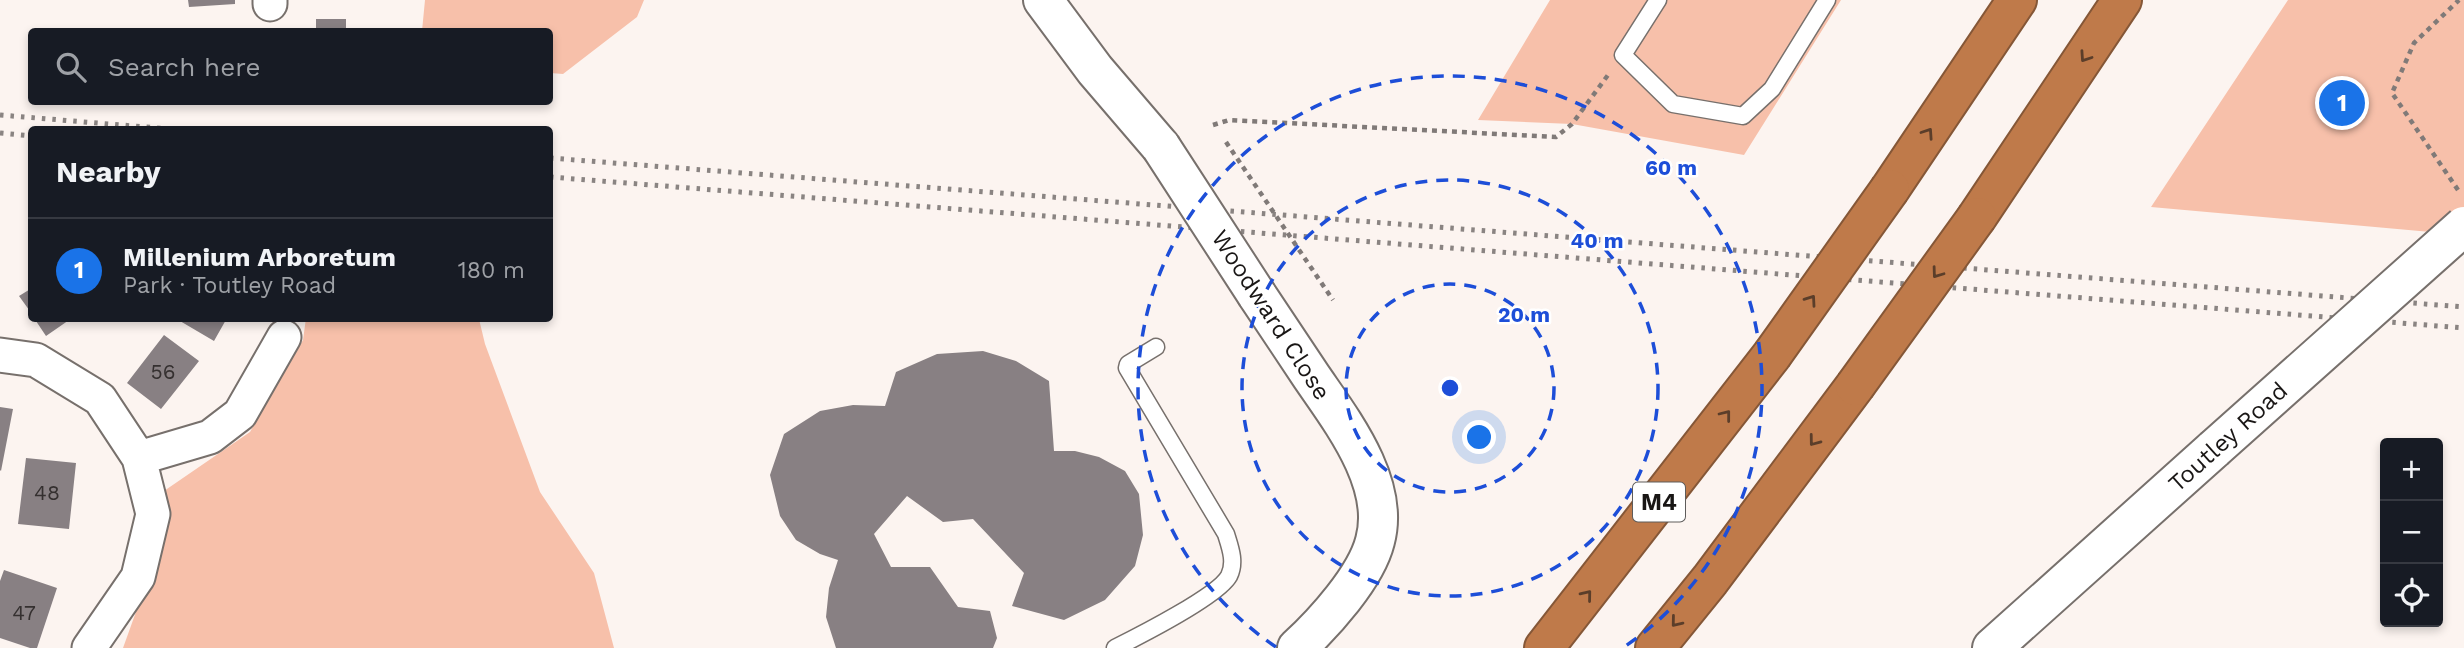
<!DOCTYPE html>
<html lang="en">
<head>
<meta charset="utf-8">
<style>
	body { margin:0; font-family:"Work Sans",sans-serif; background:#242831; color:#f1f3f6 }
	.controls { position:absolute; right:21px; bottom:21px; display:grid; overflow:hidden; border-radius:7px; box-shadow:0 4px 10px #0003 }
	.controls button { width:63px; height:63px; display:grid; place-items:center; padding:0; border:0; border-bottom:2px solid #363941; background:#171b24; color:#f1f3f6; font:35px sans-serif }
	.you { position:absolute; left:1480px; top:438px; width:24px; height:24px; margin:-18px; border:5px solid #fff; border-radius:50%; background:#1a73e8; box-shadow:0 0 0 10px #1a73e833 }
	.badge { display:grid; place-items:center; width:46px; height:46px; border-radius:50%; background:#1a73e8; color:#fff; font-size:23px; font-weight:700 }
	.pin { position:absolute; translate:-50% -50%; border:4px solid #fff; box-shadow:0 2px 7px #0006 }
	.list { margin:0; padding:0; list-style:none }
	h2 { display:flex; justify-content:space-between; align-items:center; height:91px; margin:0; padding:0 28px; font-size:30px }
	h2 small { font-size:23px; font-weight:400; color:#9ea1a6 }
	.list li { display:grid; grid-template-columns:46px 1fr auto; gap:21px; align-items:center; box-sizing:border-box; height:105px; padding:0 28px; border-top:2px solid #363941 }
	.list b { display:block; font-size:26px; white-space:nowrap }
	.list p { margin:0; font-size:23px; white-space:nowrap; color:#9ea1a6 }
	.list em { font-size:23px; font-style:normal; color:#9ea1a6 }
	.icon { flex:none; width:38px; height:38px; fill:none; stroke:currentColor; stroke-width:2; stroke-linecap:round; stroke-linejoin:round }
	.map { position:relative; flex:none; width:2464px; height:648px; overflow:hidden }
	.search { position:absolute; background:#171b24; box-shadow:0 4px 10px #0003; left:28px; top:28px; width:525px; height:77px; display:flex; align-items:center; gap:18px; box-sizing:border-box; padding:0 24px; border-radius:7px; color:#9ea1a6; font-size:26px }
	.panel { position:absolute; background:#171b24; box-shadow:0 4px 10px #0003; left:28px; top:126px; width:525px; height:196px; border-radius:7px }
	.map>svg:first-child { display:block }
</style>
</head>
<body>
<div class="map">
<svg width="2464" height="648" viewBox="0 0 2464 648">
	<rect width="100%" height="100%" fill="#fcf4f0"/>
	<path fill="#f7c0aa" d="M425 0H644L637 17 563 74 550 73V32L422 31Z
		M1550 0H1841L1744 155 1572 124 1478 120Z
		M2288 0H2464V235L2151 207Z
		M306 318 479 319 485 344 540 492 594 573 614 648H123L169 520 164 491 250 432 303 340Z"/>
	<path fill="#888083" d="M188 0H235V4L189 7Z
		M316 19H346V32H316Z
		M32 288V314L19 296Z
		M34 318H72L46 336Z
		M182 318H227L214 341 180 321Z
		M164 335 199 361 161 409 127 383Z
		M983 351 1016 361 1049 381 1054 451H1075L1099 457 1125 471 1139 494 1143 535 1135 566 1105 600 1064 620 1012 606 1024 573 973 519 943 522 907 496 874 534 891 567H930L958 607 990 611 997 638 993 648H836L826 617 829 588 838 560 820 554 796 540 780 516 770 475 784 434 820 411 853 405 885 406 896 372 937 354Z
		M0 407 13 409 1 471 0 470Z
		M26 458 76 463 69 529 18 524Z
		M4 570 57 588 37 648H30L0 638V581Z"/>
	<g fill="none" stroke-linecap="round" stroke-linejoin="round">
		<defs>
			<path id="lane" d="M1658 0 1623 55 1673 104 1743 116 1772 89 1827 0
				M1115 648C1139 636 1218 596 1229 576 1236 562 1230 547 1226 534L1127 368 1128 364 1156 347"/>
			<path id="street" d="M270 0V4
				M0 355 36 360 100 399 139 458 153 514 138 577 89 648
				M139 458 210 437 240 414 284 337"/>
			<path id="secondary" d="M1043 0 1095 70 1161 147
				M1257 295C1275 322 1293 349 1311 376 1341 420 1391 483 1375 541 1366 577 1324 623 1297 648
				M1992 648 2214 449"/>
			<path id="highway" d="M1890 189 2017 0
				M1977 217 2122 0
				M1544 648 1772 355
				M1655 648 1710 580 1855 386"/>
		</defs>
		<use href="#lane" stroke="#77706c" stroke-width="19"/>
		<use href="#street" stroke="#77706c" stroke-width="37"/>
		<use href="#secondary" stroke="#77706c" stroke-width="42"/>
		<use href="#highway" stroke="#855737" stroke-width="42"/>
		<path stroke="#807a78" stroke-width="4.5" stroke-dasharray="5 5" stroke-linecap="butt" d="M1213 125 1229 120 1556 137 1572 124 1608 75
			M2458 190 2392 93 2414 43 2459 0"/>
		<use href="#lane" stroke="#fff" stroke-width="16"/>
		<use href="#street" stroke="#fff" stroke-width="33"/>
		<use href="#secondary" stroke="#fff" stroke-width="38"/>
		<use href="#highway" stroke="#bf7a4a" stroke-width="38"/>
		<path stroke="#8a8482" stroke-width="5" stroke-dasharray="3.5 7" stroke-linecap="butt" d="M0 115 182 130
			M0 133 32 136
			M550 158 2464 307
			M550 177 2464 328"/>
		<defs>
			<path id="secondary-bridge" d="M1161 147 1257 295
				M2214 449 2464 226"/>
			<path id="highway-bridge" d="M1772 355 1890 189
				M1855 386 1977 217"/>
		</defs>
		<use href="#secondary-bridge" stroke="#77706c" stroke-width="42" stroke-linecap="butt"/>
		<use href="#highway-bridge" stroke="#855737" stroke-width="42" stroke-linecap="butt"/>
		<path stroke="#807a78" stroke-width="4.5" stroke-dasharray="5 5" stroke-linecap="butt" d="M1226 142 1333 300"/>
		<use href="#secondary-bridge" stroke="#fff" stroke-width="38"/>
		<use href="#highway-bridge" stroke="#bf7a4a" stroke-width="38"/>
	</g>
	<defs><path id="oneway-chevron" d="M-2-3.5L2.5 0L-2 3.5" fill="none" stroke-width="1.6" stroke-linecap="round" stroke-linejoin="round" transform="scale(1.75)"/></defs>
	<g stroke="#5b3e2a">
		<use href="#oneway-chevron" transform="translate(2085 57) rotate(124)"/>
		<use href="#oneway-chevron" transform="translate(1928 133) rotate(-56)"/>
		<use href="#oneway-chevron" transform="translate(1937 273) rotate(126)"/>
		<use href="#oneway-chevron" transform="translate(1811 300) rotate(-55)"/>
		<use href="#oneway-chevron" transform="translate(1726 415) rotate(-52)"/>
		<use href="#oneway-chevron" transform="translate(1814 441) rotate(127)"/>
		<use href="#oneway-chevron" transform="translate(1587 595) rotate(-51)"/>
		<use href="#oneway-chevron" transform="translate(1676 622) rotate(129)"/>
	</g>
	<g fill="none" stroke="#1d4ed8" stroke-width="3.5" stroke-dasharray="12 9">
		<circle cx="1450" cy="388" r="104"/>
		<circle cx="1450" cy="388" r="208"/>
		<path d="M1276 647A312 312 0 1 1 1624 647"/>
	</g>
	<g text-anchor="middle" stroke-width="5" stroke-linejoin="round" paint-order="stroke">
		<g font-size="21" fill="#353030">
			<text x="163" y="379">56</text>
			<text x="47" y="500">48</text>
			<text x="24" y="620">47</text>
		</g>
		<rect fill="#fff" stroke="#5e5c5b" stroke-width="2" x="1633" y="482.5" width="52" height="39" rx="5"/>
		<g font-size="23" font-weight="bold" fill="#191615">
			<text x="1659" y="510">M4</text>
		</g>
		<g font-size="24" fill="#191615" stroke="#fff">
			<text transform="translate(1271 315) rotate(57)" y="8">Woodward Close</text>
			<text transform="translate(2228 437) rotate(-42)" y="8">Toutley Road</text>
		</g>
	</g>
	<circle cx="1450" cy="388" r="10" fill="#1d4ed8" stroke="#fff" stroke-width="3.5"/>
	<g font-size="21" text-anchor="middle" font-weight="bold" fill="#1d4ed8" stroke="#fff" stroke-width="5" stroke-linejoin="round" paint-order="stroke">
		<text x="1671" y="175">60 m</text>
		<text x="1597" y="248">40 m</text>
		<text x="1524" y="322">20 m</text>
	</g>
</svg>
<div class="controls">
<button>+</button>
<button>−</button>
<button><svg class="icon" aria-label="locate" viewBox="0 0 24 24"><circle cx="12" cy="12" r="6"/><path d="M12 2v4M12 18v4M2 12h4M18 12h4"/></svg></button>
</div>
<div class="you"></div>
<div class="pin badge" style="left:2342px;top:103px">1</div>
<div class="search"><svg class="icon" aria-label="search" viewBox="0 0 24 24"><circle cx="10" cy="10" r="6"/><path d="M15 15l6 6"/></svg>Search here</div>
<section class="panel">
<h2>Nearby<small></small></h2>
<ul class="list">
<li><span class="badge">1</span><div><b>Millenium Arboretum</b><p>Park · Toutley Road</p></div><em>180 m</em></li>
</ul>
</section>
</div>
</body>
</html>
